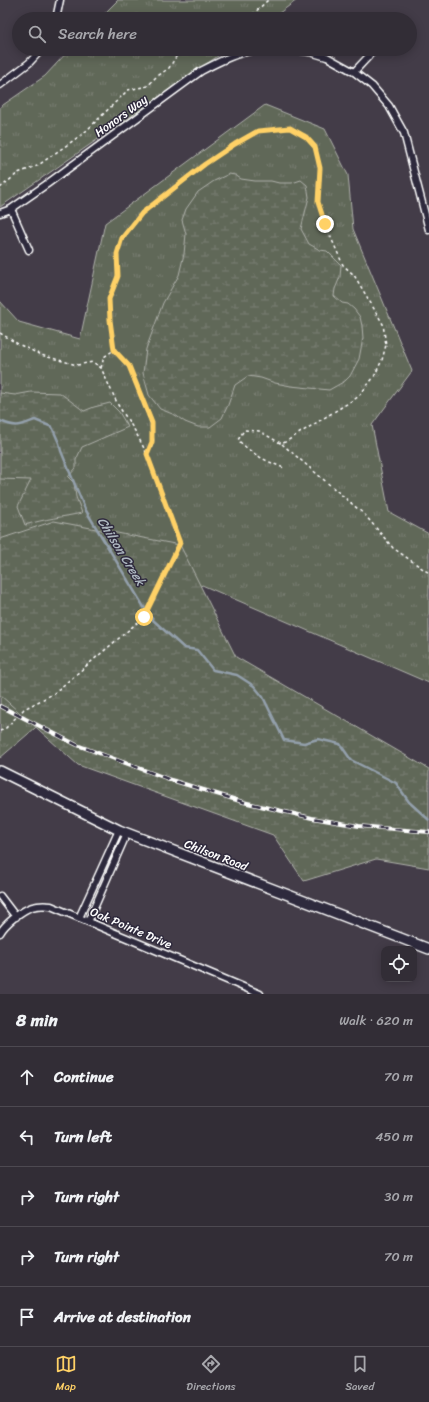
<!DOCTYPE html>
<html lang="en">
<head>
<meta charset="utf-8">
<style>
	body { margin:0; font-family:Sriracha,sans-serif; background:#3d3942; color:#f1f3f6 }
	.controls { position:absolute; right:12px; bottom:12px; display:grid; overflow:hidden; border-radius:8px; box-shadow:0 2px 10px #0003 }
	.controls button { width:36px; height:36px; display:grid; place-items:center; padding:0; border:0; border-bottom:1px solid #4d4951; background:#322d36; color:#f1f3f6; font:20px sans-serif }
	.stop { position:absolute; width:12px; height:12px; margin:-9px; border:3px solid #ffd166; border-radius:50%; background:#fff }
	.stop.end { background:#ffd166; border-color:#fff; box-shadow:0 1px 4px #0008 }
	.list { margin:0; padding:0; list-style:none }
	h2 { display:flex; justify-content:space-between; align-items:center; height:52px; margin:0; padding:0 16px; font-size:17px }
	h2 small { font-size:13px; font-weight:400; color:#a8a8ad }
	.list li { display:grid; grid-template-columns:26px 1fr auto; gap:12px; align-items:center; box-sizing:border-box; height:60px; padding:0 16px; border-top:1px solid #4d4951 }
	.list b { display:block; font-size:15px; white-space:nowrap }
	.list em { font-size:13px; font-style:normal; color:#a8a8ad }
	.icon { flex:none; width:22px; height:22px; fill:none; stroke:currentColor; stroke-width:2; stroke-linecap:round; stroke-linejoin:round }
	.map { position:relative; flex:none; width:429px; height:994px; overflow:hidden }
	.search { position:absolute; background:#322d36; box-shadow:0 2px 10px #0003; left:12px; right:12px; top:12px; height:44px; display:flex; align-items:center; gap:10px; box-sizing:border-box; padding:0 14px; border-radius:22px; color:#a8a8ad; font-size:15px }
	.sheet { height:352px; background:#322d36 }
	nav { display:flex; justify-content:space-around; align-items:center; box-sizing:border-box; height:56px; border-top:1px solid #4d4951; background:#322d36; font-size:11px; color:#a8a8ad }
	nav a { display:grid; justify-items:center; gap:2px }
	nav .on { color:#ffd166 }
	.map>svg:first-child { display:block }
</style>
</head>
<body>
<div class="map">
<svg width="429" height="994" viewBox="0 0 429 994">
	<defs>
		<pattern id="grass-tufts" width="24" height="20" patternUnits="userSpaceOnUse"><rect width="24" height="20" fill="#616759"/><path d="M3 7l-1-3M5 7V3M7 7l1-3M15 17l-1-3M17 17v-4M19 17l1-3" fill="none" stroke="#797e72"/></pattern>
		<pattern id="wetland-marsh" width="20" height="14" patternUnits="userSpaceOnUse"><rect width="20" height="14" fill="#616759"/><path d="M1 5h8M5 5V1M11 12h8M15 12V8" fill="none" stroke="#797e72"/></pattern>
	</defs>
	<rect width="100%" height="100%" fill="#433c48"/>
	<filter id="ink" filterUnits="userSpaceOnUse"><feTurbulence type="fractalNoise" baseFrequency=".025" numOctaves="2"/><feDisplacementMap in="SourceGraphic" scale="8" xChannelSelector="R" yChannelSelector="G"/><feConvolveMatrix kernelMatrix="1 2 1 2 8 2 1 2 1" color-interpolation-filters="sRGB"/></filter>
	<g filter="url(#ink)">
		<path fill="url(#grass-tufts)" stroke="#b0b3ac" d="M118 0H297L271 19H99Z
			M70 49H228L0 207V107L45 76Z
			M265 105 325 129 348 175 353 229 412 371 372 425 389 512 429 534V683L202 585 0 758V301L19 322 80 339 105 223Z"/>
		<path fill="url(#wetland-marsh)" stroke="#b0b3ac" d="M229 174 235 175 241 179 255 181H271L279 183H292L301 180 307 185 309 197 301 229 309 244 320 250 327 251 341 265 340 277 335 289 334 296 342 303 348 304 354 309 360 317 362 326 363 338 359 359 350 376 345 381 329 390 291 386 275 383 261 378 248 376 235 385 228 405 222 418 210 427H198L185 422 175 415 160 409 149 395 143 373 146 349 163 303 179 275 184 254 186 234 182 220 186 209 198 192 214 181Z
			M31 392 60 393 84 411 94 407 110 403 119 412 128 427 82 447 76 460V468L68 477 74 483 76 497 82 513C63 517 44 519 25 525L18 506 31 480 0 479V393L15 395Z
			M54 521 180 545 236 657 429 769V868L376 859 304 881 273 835 78 765 0 695V539Z"/>
		<g fill="none" stroke-linecap="round" stroke-linejoin="round">
			<path stroke="#93a0ac" stroke-width="2.5" d="M0 421C17 428 19 426 35 420L52 427 59 443 61 451 85 509 145 609 153 620 184 648 197 650 213 670 237 675 254 686 263 697 284 740 304 743 318 739 340 744 351 760 396 783 409 802 429 820"/>
			<defs>
				<path id="street" d="M56 19 60 0
					M290 49 310 52 327 57 354 72 372 86 389 106 404 133 429 230
					M354 72 368 57 373 49
					M0 85 29 63 42 49
					M11 209 29 250
					M0 213 11 209 47 184 201 71C222 60 238 52 261 49
					M0 896 16 917
					M79 918 119 830
					M88 922 127 833
					M0 933C5 924 22 910 32 907 39 905 44 905 51 906L260 994"/>
				<path id="secondary" d="M0 771 119 830 429 949"/>
			</defs>
			<use href="#street" stroke="#fff" stroke-width="9"/>
			<use href="#secondary" stroke="#fff" stroke-width="12"/>
			<path stroke="#fff" stroke-width="1.5" stroke-dasharray="3 3" stroke-linecap="butt" d="M248 19 268 0
				M0 188 18 173 37 166 84 133 128 90 148 86 155 78 169 68 179 52 193 53 199 49
				M0 333 18 344 41 355 77 365 93 362 101 368 118 405 135 431 147 454 153 442 151 423 129 366 114 350 110 320 109 299 118 276 117 254 122 238 142 213 205 164 235 144 257 131 290 128 306 137 315 147 320 168 318 202 325 224 343 265 354 275 383 324 386 345 382 360 374 377 358 397 282 444 259 431 244 430 238 440C253 455 264 460 284 468
				M101 368 104 357 114 350
				M282 444 365 515 393 548 429 573
				M0 731 5 729 24 709 53 694 144 617 180 543 147 454"/>
			<use href="#street" stroke="#2f2a3d" stroke-width="6"/>
			<use href="#secondary" stroke="#2f2a3d" stroke-width="9"/>
			<defs>
				<path id="rail" d="M0 706 77 745 171 780 243 802 312 818 359 826 429 832"/>
			</defs>
			<use href="#rail" stroke="#fff" stroke-width="4"/>
			<use href="#rail" stroke="#2f2a3d" stroke-width="2.5" stroke-dasharray="8" stroke-linecap="butt"/>
		</g>
	</g>
	<g fill="none" stroke-linecap="round" stroke-linejoin="round" filter="url(#ink)">
		<path stroke="#ffd166" stroke-width="5" d="M144 617 180 543 147 454 152 442V423L129 366 114 350 110 320 109 299 118 276 117 254 122 238 142 213 205 164 235 144 258 131 290 128 306 137 315 147 320 168 318 202 325 224"/>
	</g>
	<g text-anchor="middle" stroke-width="3" stroke-linejoin="round" paint-order="stroke">
		<g font-size="12" fill="#fff" stroke="#2f2a3d">
			<text transform="translate(121 116) rotate(-36)" y="4">Honors Way</text>
			<text transform="translate(216 855) rotate(21)" y="4">Chilson Road</text>
			<text transform="translate(131 928) rotate(23)" y="4">Oak Pointe Drive</text>
		</g>
		<g font-size="13" font-style="italic" fill="#aeb8c1" stroke="#2f2a3d">
			<text transform="translate(122 551) rotate(58)" y="5">Chilson Creek</text>
		</g>
	</g>
</svg>
<div class="controls">
<button><svg class="icon" aria-label="locate" viewBox="0 0 24 24"><circle cx="12" cy="12" r="6"/><path d="M12 2v4M12 18v4M2 12h4M18 12h4"/></svg></button>
</div>
<div class="stop" style="left:144px;top:617px"></div>
<div class="stop end" style="left:325px;top:224px"></div>
<div class="search"><svg class="icon" aria-label="search" viewBox="0 0 24 24"><circle cx="10" cy="10" r="6"/><path d="M15 15l6 6"/></svg>Search here</div>
</div>
<section class="sheet">
<h2>8 min<small>Walk · 620 m</small></h2>
<ul class="list">
<li><svg class="icon" aria-label="ahead" viewBox="0 0 24 24"><path d="M12 20V5M6 11l6-6 6 6"/></svg><div><b>Continue</b></div><em>70 m</em></li>
<li><svg class="icon" aria-label="left" viewBox="0 0 24 24"><path d="M17 20v-9H6M10 6l-5 5 5 5"/></svg><div><b>Turn left</b></div><em>450 m</em></li>
<li><svg class="icon" aria-label="right" viewBox="0 0 24 24"><path d="M7 20v-9h11M14 6l5 5-5 5"/></svg><div><b>Turn right</b></div><em>30 m</em></li>
<li><svg class="icon" aria-label="right" viewBox="0 0 24 24"><path d="M7 20v-9h11M14 6l5 5-5 5"/></svg><div><b>Turn right</b></div><em>70 m</em></li>
<li><svg class="icon" aria-label="arrive" viewBox="0 0 24 24"><path d="M6 21V4h12l-3 4 3 4H6"/></svg><div><b>Arrive at destination</b></div></li>
</ul>
</section>
<nav>
<a class="on"><svg class="icon" aria-label="map" viewBox="0 0 24 24"><path d="M3 6l6-2 6 2 6-2v14l-6 2-6-2-6 2zM9 4v14M15 6v14"/></svg>Map</a>
<a><svg class="icon" aria-label="directions" viewBox="0 0 24 24"><path d="M12 3l9 9-9 9-9-9zM9 14v-3h6M13 9l2 2-2 2"/></svg>Directions</a>
<a><svg class="icon" aria-label="saved" viewBox="0 0 24 24"><path d="M7 4h10v16l-5-4-5 4z"/></svg>Saved</a>
</nav>
</body>
</html>
